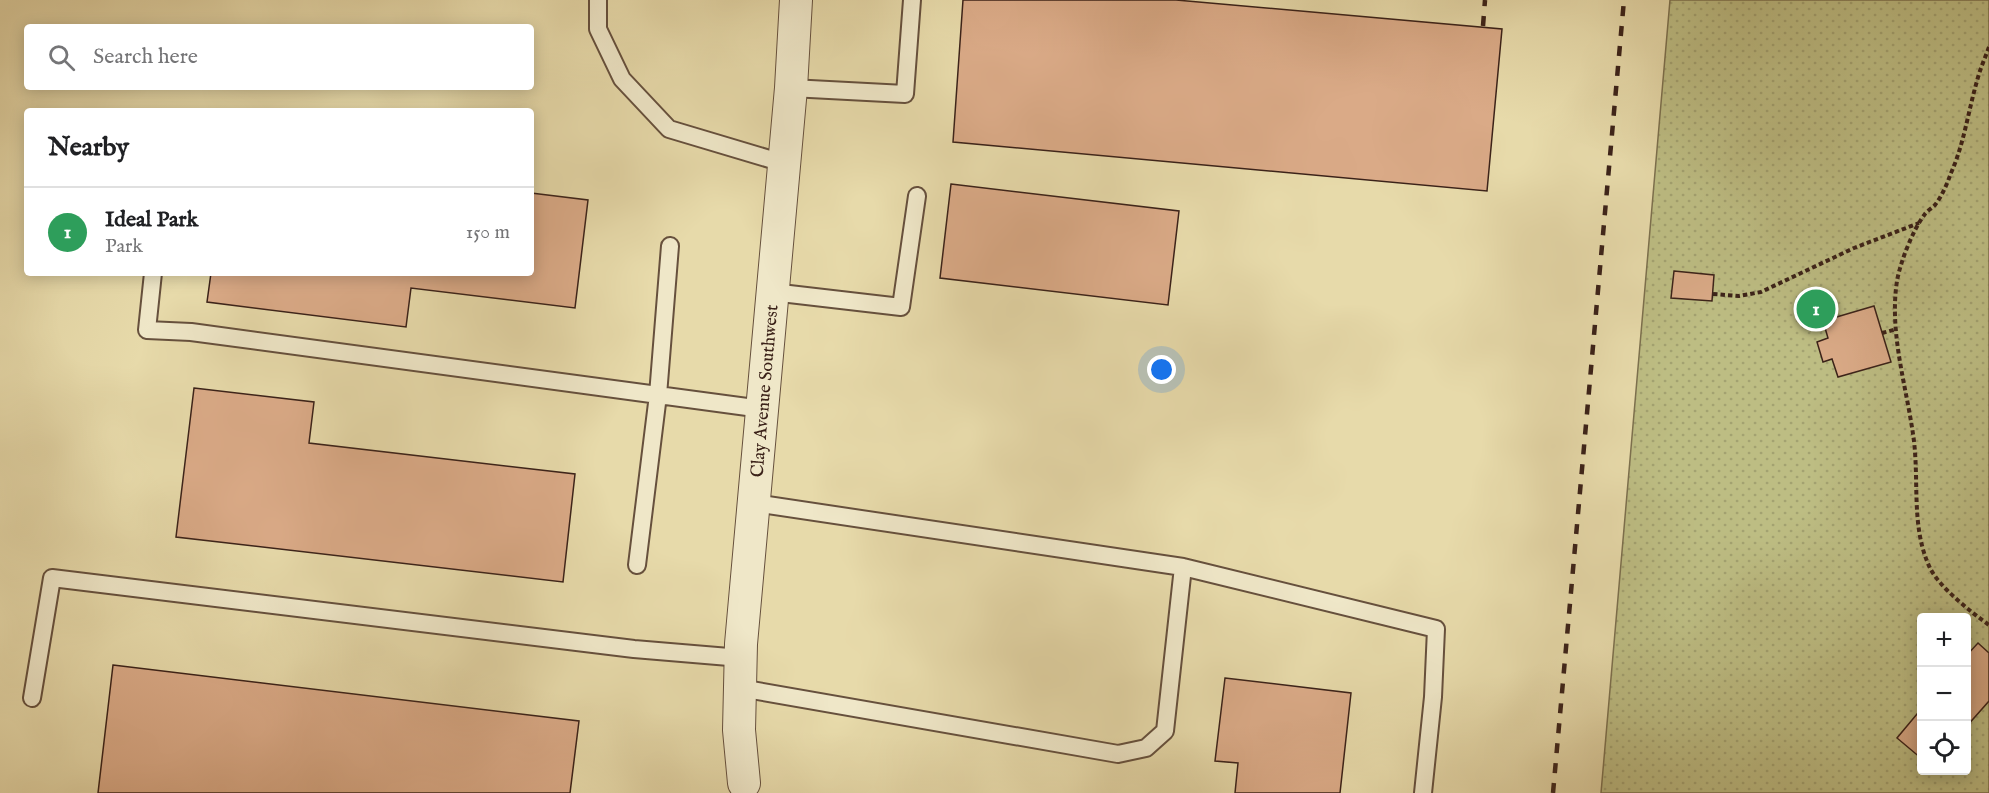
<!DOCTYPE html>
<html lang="en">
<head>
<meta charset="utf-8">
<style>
	body { margin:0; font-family:"IM FELL English",serif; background:#f6f6f6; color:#202124 }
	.controls { position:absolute; right:18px; bottom:18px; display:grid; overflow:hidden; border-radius:6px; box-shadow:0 3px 15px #0003 }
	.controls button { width:54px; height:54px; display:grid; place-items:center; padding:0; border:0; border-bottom:2px solid #e0e0e0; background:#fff; color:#202124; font:30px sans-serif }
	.you { position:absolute; left:1162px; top:370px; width:21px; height:21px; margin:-15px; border:4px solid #fff; border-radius:50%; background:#1a73e8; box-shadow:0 0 0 9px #1a73e833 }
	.badge { display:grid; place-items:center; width:39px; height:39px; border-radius:50%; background:#8f2418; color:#fff; font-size:20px; font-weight:700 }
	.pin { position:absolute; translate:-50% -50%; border:3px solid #fff; box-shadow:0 2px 6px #0006 }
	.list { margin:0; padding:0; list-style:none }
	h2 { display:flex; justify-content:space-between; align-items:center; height:78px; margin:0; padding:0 24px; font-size:26px }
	h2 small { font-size:20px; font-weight:400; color:#757577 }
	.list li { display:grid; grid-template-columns:39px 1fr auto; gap:18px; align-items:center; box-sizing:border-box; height:90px; padding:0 24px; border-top:2px solid #e0e0e0 }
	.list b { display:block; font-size:22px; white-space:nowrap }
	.list p { margin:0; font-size:20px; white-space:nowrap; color:#757577 }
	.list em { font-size:20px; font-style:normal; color:#757577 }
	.icon { flex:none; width:33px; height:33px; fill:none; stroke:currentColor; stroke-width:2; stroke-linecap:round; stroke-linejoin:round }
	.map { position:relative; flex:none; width:1989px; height:793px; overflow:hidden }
	.search { position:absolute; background:#fff; box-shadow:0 3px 15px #0003; left:24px; top:24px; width:510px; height:66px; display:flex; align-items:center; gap:15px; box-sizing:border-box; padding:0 21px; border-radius:6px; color:#757577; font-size:22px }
	.panel { position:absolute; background:#fff; box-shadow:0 3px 15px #0003; left:24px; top:108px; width:510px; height:168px; border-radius:6px }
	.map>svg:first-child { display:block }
</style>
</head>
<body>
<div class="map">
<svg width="1989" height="793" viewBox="0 0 1989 793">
	<defs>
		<pattern id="green-dots" width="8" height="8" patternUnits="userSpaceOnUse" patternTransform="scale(1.5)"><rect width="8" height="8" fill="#bdbd83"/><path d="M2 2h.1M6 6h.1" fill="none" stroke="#a3a271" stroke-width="1.8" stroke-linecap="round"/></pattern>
	</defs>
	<rect width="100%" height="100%" fill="#e7daaa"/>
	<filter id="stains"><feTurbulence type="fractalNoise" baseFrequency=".00333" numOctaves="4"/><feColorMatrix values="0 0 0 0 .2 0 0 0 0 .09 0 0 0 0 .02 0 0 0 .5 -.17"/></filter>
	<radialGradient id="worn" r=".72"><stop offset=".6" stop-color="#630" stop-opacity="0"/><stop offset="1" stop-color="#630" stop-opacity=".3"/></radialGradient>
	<path fill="url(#green-dots)" stroke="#7c704e" stroke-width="1.5" fill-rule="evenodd" d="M1670 0H1989V793H1601ZM1922 618H1966V770H1922Z"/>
	<path fill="#daaa87" stroke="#3b2219" stroke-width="1.5" d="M963 0H1176L1502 29 1487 191 953 142Z
		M951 184 1179 211 1168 305 940 278Z
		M531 193 588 200 575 308 411 288 406 327 207 302 211 273H531Z
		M1674 271 1714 275 1712 301 1671 298Z
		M1874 306 1891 362 1838 377 1832 359 1823 362 1817 342 1828 338 1823 321Z
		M194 388 314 402 309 443 575 474 563 582 176 537Z
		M1978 643 1989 653V701L1966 727V656Z
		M113 665 579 721 570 793H98Z
		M1225 678 1351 693 1340 793H1235L1238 763 1215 761Z
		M1922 708V759L1897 738Z"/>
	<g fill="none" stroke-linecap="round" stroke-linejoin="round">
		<defs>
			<path id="service" d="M598 0V29L622 79 669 129 783 163
				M791 88 905 94 912 0
				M153 273 147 330 191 332 762 409
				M772 292 901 307 917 196
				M754 503 1183 567
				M637 565 658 395 670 246
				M740 688 1118 754 1146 748 1165 731 1183 567 1436 629 1433 697 1423 793
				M32 698 52 578 634 649 741 658"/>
			<path id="minor" d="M744 783 739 730 741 644 791 88 796 0"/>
		</defs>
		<use href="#service" stroke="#66503d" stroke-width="20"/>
		<use href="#minor" stroke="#66503d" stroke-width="34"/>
		<path stroke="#3b2219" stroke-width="4" stroke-dasharray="4.5 3" stroke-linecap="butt" d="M1989 47C1985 58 1980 69 1977 81 1968 112 1964 144 1951 173 1947 184 1942 196 1935 205 1932 208 1927 211 1925 214 1913 229 1900 263 1897 281 1889 332 1906 385 1913 434 1920 479 1910 526 1930 568 1940 588 1971 612 1989 625
			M1713 294 1739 296 1761 292 1854 248 1919 223
			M1882 333 1897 329"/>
		<use href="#service" stroke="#efe7c8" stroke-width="16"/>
		<use href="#minor" stroke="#efe7c8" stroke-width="32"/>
		<path stroke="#3b2219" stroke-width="4.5" stroke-dasharray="10 10" stroke-linecap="butt" d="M1483 26 1485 0
			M1553 793 1624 0"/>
	</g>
	<g text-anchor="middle" stroke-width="4.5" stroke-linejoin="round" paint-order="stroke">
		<g font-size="18" fill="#3b2219" stroke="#efe7c8">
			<text transform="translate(764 391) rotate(-85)" y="6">Clay Avenue Southwest</text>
		</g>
	</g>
	<rect width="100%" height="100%" filter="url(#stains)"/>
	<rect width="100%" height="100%" fill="url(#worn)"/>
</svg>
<div class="controls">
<button>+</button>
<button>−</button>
<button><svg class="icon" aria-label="locate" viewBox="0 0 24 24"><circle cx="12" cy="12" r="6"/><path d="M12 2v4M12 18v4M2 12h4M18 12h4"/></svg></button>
</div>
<div class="you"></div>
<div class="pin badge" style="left:1816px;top:309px;background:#2e9e5b">1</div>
<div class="search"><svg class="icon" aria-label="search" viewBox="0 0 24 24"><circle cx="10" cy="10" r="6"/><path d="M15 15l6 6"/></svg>Search here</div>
<section class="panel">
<h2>Nearby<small></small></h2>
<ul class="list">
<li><span class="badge" style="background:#2e9e5b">1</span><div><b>Ideal Park</b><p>Park</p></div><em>150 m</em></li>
</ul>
</section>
</div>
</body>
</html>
